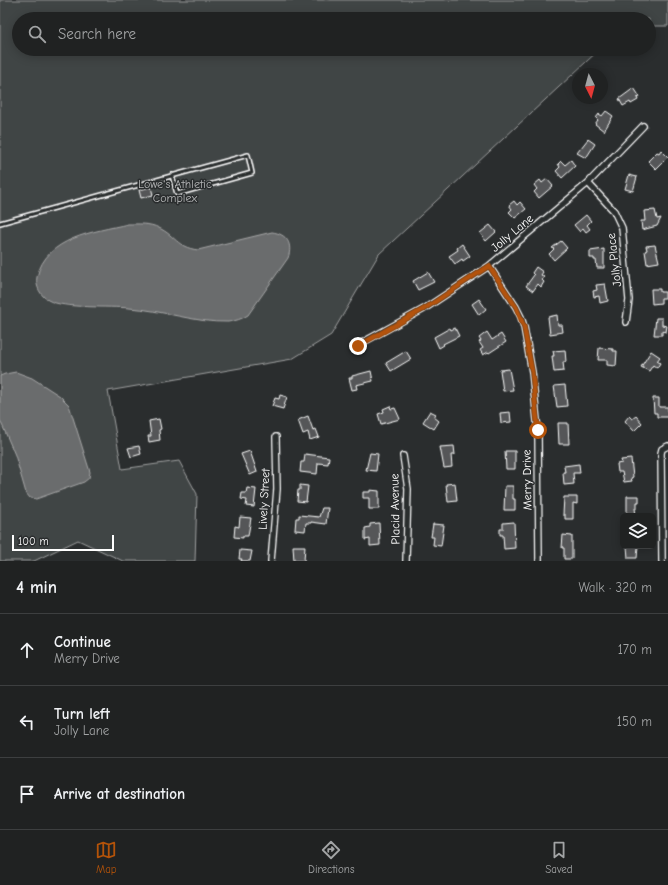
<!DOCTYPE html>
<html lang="en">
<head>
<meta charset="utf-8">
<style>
	body { margin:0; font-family:"Comic Neue",sans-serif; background:#2d2f2f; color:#f1f3f6 }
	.controls { position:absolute; right:12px; bottom:12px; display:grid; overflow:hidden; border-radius:6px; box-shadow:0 2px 10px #0003 }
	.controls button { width:36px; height:36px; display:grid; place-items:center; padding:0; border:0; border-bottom:1px solid #3d3f40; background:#202222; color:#f1f3f6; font:20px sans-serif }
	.compass { position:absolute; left:572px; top:68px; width:36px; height:36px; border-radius:50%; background:#202222; box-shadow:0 2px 10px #0003; rotate:174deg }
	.scale { position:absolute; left:12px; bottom:10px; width:102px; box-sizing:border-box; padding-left:4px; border:2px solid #fff; border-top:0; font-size:11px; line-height:14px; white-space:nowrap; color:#fff; -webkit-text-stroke:3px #2a2d2e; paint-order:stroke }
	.stop { position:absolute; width:12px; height:12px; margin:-9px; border:3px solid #b45309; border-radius:50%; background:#fff }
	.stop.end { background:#b45309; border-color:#fff; box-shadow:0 1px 4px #0008 }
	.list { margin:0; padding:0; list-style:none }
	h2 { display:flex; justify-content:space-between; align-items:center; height:52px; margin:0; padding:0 16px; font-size:17px }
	h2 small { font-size:13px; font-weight:400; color:#a2a4a5 }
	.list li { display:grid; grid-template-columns:26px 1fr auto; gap:12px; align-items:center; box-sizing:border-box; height:72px; padding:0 16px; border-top:1px solid #3d3f40 }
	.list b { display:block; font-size:15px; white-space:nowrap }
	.list p { margin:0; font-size:13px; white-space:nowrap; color:#a2a4a5 }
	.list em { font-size:13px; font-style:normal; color:#a2a4a5 }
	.icon { flex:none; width:22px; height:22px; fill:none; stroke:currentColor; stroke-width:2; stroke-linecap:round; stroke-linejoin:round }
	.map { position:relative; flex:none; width:668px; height:561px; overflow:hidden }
	.search { position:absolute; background:#202222; box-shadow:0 2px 10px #0003; left:12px; right:12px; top:12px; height:44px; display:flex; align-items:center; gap:10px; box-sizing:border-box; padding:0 14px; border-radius:22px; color:#a2a4a5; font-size:15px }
	.sheet { height:268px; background:#202222 }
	nav { display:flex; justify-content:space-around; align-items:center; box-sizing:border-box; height:56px; border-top:1px solid #3d3f40; background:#202222; font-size:11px; color:#a2a4a5 }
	nav a { display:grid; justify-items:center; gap:2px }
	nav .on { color:#b45309 }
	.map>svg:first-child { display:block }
</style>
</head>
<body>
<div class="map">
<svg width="668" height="561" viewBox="0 0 668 561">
	<rect width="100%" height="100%" fill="#2a2d2e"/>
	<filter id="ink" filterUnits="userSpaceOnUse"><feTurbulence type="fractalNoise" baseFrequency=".025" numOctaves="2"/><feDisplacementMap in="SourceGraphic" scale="8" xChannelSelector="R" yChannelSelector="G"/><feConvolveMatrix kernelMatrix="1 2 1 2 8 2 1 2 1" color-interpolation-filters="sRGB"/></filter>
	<g filter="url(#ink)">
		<path fill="#414445" stroke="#a0a2a2" d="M0 0H668V26H649V19H19V49H600L379 254 331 335 292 359 108 391 122 469 179 461 197 494 195 561H123L78 540 34 561H0Z"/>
		<path fill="#6a6c6d" stroke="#a6a7a7" d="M128 224C138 224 150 223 159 228 176 236 176 247 198 250L272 232C287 234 293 244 288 258L248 315C242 319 235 321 228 322 195 323 162 310 129 308 110 306 63 309 48 300 41 296 35 286 37 277 46 237 94 232 128 224Z
			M16 372 32 378 60 396 69 405 90 472 89 478 84 482 36 499 30 498 26 493 15 455 0 420V376L5 374Z"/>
		<path fill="#555758" stroke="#fff" d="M634 88 640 97 637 98 638 100 631 104 630 102 623 106 619 99Z
			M606 111 613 116 604 131 595 124 598 120 596 118 599 114 602 116Z
			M588 139 595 144 586 158 577 153Z
			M661 150 668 157 656 169 648 161 657 152 659 153Z
			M571 160 575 166 562 178 556 171 560 167 558 164 561 161 565 165Z
			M629 175 637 177 633 191 625 189Z
			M547 179 553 186 539 198 534 192 537 189 534 185 540 180 542 183Z
			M151 187 153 195 141 198 139 190Z
			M514 201 517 205 520 202 526 209 515 218 509 212 512 209 509 205Z
			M655 210 657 219 661 218 657 226 642 230 641 221H645L644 211Z
			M586 215 591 221 587 225 590 229 586 232 583 228 580 232 574 225Z
			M490 225 496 232 486 241 480 233Z
			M561 241 567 248 554 260 549 254 554 249 552 248Z
			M462 244 470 256 463 261 462 259 455 264 449 256 458 250 457 248Z
			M655 245 659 262 647 264 645 251 647 250 646 246Z
			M604 249V268H597L596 260H594V258H590V251Z
			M536 267 543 272 541 275 544 277 542 280 544 282 541 287 538 284 533 291 526 286 534 275 532 273Z
			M428 272 434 282 418 290 413 281Z
			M605 284 608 301 600 303 599 296 594 297 593 291 597 290 596 285Z
			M651 289H660V292H665V298H661V303L652 304Z
			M479 299 486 309 479 315 472 304Z
			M557 315 558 325H562L563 332 550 334 548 317Z
			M656 318H662V325L667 326 666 332 662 331V335H654Z
			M450 328 451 330 455 328 459 336 443 344 444 345 439 348 434 337Z
			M487 332 492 340 501 334 506 342 489 353 488 352 483 355 480 350 483 348 479 342 481 341 479 338Z
			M599 348 613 349V351H617L616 366 607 365V360H598Z
			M565 350 566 362H563L564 371 554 372 552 356H554L553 351Z
			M406 351 411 359 391 371 386 363Z
			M651 351 660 357 657 361 660 363 657 368 653 365 649 371 641 367Z
			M509 369 513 390 503 391 500 370Z
			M371 371 373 381 356 385 357 389 352 390 349 378H352V376Z
			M565 385 567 406 557 407 554 386Z
			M280 395 287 397 283 409 272 406 275 398 279 399Z
			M653 398H659V407H668V417H657V413H654Z
			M390 406 391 409 395 408 400 419 381 424 378 414 384 412 383 409Z
			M430 411 436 414 434 417 439 421 434 429 423 422Z
			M510 412 511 422 501 423 500 413Z
			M308 416 313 430 316 429 319 437 310 440 308 432 303 434 298 420Z
			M629 416 632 419 636 416 642 423 634 431 625 421Z
			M159 419 161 429 159 430 160 440 149 442 148 436H151L149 421Z
			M558 423H568L569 444H559Z
			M139 446 141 454 131 457 128 448Z
			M454 446 455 455H451L452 467 444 468 440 447Z
			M250 451 257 472 250 475 241 454Z
			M505 451H515V469H506Z
			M370 453 378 454 376 471 366 470Z
			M305 454 329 457 328 464 318 463 317 474 300 472 301 462H304Z
			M631 459 633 477 631 478 632 481 624 482 622 472H618L617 464 622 463 621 460Z
			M579 464 580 473H573L574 484 564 485 563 472H565L564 466Z
			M455 483 457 501 448 502 446 484Z
			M300 485 308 486 306 502 297 501 298 490H300Z
			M505 486H513V499H515V510H504Z
			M247 488 256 489 254 507 246 506 247 500 241 499 242 493H246Z
			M370 490 379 491V509H369V498H363V492H370Z
			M627 496H639V502H637V508H635L636 516H627Z
			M564 497H577V504L573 503V519H565V515H563Z
			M322 508H328L326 524 311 522V523H306L305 531 295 530 296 518H299V515L319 517Z
			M240 517 251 518 248 536H243V538L234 537 235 526 239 527Z
			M514 522 515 548 504 549 503 535H500V529H503V523Z
			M379 523 380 545 370 546V539L365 540V528L370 527V524Z
			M433 524 444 525 441 546 433 545 434 537H431Z
			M563 535 572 536V559H564V548H562Z
			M293 546H305L304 561H294Z
			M627 546H638L637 558H628Z
			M240 550 252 551 250 561H241L242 559H239Z"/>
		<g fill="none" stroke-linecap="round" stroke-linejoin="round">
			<defs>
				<path id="service" d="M0 223 248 155 252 173 177 194 172 175"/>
				<path id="minor" d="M588 183 614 211 622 228 629 300 626 322
					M489 266 516 307 521 317 524 327 532 372 538 430 539 561
					M358 345 424 309 489 266 588 183 643 126
					M403 456 408 489 406 561
					M271 561 277 489 276 437
					M662 561 661 453 662 449 668 446"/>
			</defs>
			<use href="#service" stroke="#fff" stroke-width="6"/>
			<use href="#minor" stroke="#fff" stroke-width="8"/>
			<use href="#service" stroke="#2a2d2e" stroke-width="3"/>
			<use href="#minor" stroke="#2a2d2e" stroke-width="5.5"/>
		</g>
	</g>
	<g fill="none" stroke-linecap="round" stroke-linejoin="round" filter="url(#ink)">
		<path stroke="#b45309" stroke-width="5" d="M358 346 424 309 489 266 516 307 524 327 532 372 538 430"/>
	</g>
	<g text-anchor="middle" stroke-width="3" stroke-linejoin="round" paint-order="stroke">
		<g font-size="12" fill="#b3b4b5" stroke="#2a2d2e">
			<text x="175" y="188">Lowe's Athletic<tspan x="175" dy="14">Complex</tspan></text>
		</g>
		<g font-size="12" fill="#fff" stroke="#2a2d2e">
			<text transform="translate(512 233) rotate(-40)" y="4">Jolly Lane</text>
			<text transform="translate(614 260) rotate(-97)" y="4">Jolly Place</text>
			<text transform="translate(527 480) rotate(-91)" y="4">Merry Drive</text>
			<text transform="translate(264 499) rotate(-87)" y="4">Lively Street</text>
			<text transform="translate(395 509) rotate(-91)" y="4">Placid Avenue</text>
		</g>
	</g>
</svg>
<div class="controls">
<button><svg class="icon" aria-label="layers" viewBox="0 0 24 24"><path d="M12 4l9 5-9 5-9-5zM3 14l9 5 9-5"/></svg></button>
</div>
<svg class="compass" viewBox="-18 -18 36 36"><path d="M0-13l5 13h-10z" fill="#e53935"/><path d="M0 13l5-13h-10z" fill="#a2a4a5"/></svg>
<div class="scale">100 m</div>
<div class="stop" style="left:538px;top:430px"></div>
<div class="stop end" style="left:358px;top:346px"></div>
<div class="search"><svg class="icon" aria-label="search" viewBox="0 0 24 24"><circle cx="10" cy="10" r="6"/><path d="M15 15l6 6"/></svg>Search here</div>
</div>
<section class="sheet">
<h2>4 min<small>Walk · 320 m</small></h2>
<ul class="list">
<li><svg class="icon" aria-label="ahead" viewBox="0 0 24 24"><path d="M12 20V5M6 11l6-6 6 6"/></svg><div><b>Continue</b><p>Merry Drive</p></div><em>170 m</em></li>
<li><svg class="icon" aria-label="left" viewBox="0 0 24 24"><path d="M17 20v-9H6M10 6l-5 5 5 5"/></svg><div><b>Turn left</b><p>Jolly Lane</p></div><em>150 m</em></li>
<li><svg class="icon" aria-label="arrive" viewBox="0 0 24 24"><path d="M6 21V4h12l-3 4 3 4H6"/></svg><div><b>Arrive at destination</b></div></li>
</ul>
</section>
<nav>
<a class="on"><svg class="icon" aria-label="map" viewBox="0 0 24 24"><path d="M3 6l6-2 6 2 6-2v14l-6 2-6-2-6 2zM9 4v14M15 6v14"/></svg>Map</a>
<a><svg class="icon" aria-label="directions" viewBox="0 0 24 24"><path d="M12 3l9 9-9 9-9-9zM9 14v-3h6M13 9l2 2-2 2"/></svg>Directions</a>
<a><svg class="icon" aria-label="saved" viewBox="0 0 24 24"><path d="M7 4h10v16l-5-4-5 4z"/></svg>Saved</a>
</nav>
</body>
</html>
